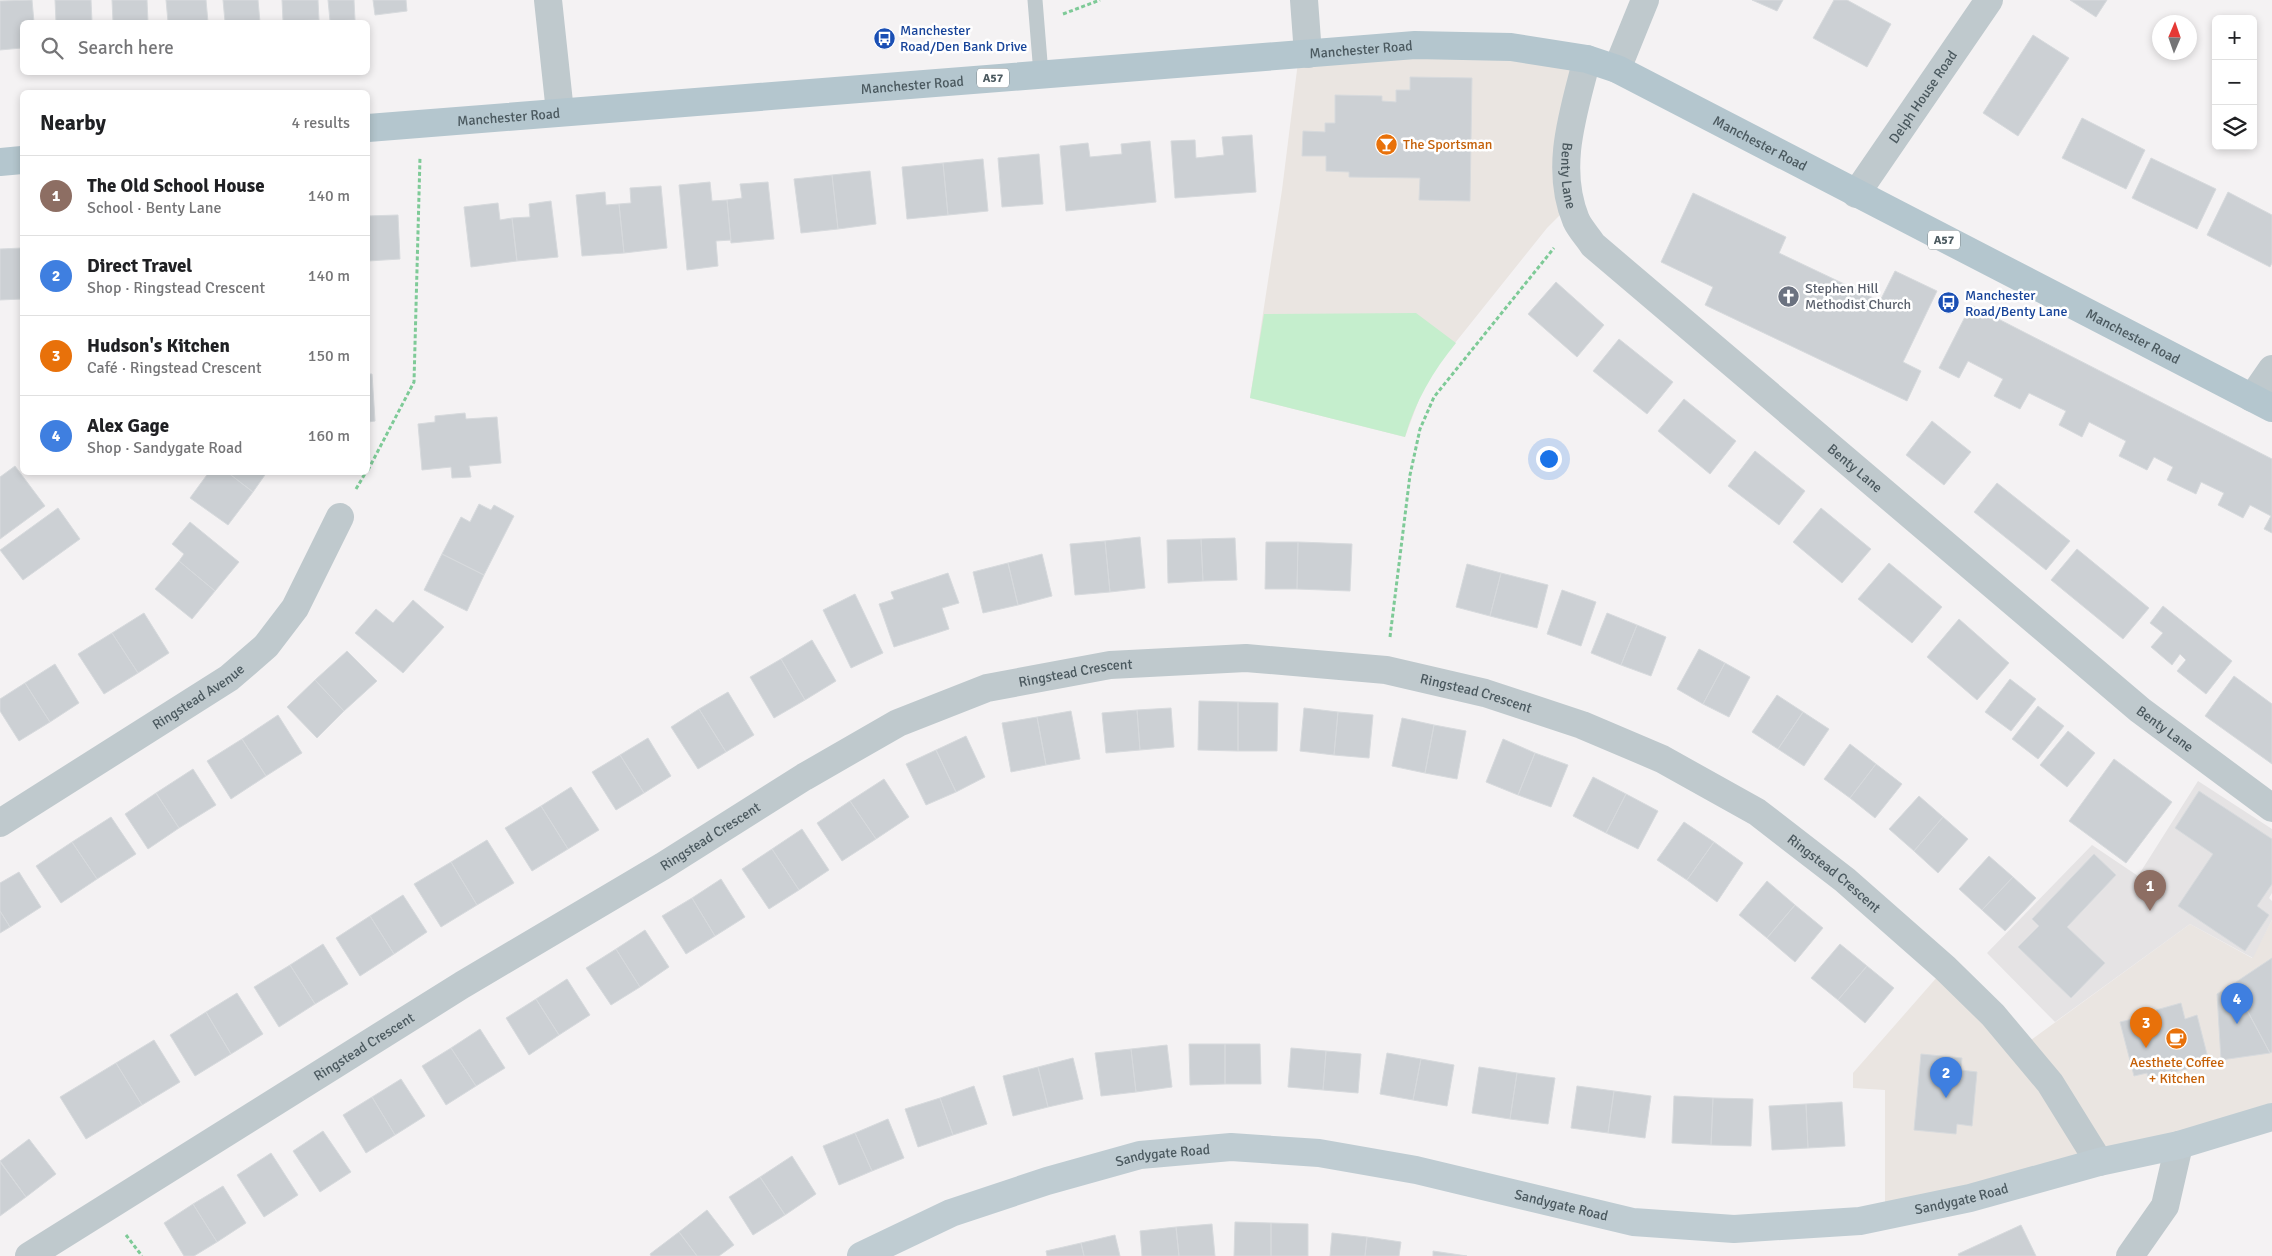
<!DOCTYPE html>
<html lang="en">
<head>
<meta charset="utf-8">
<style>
	body { margin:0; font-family:Signika,sans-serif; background:#f6f6f6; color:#202124 }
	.controls { position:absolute; right:15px; top:15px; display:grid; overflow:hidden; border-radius:8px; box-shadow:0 2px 8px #0003 }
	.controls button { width:45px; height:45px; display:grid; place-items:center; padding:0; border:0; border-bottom:1px solid #e0e0e0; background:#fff; color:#202124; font:25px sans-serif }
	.compass { position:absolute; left:2152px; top:15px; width:45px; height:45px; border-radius:50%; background:#fff; box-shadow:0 2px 8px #0003; rotate:2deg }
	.you { position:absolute; left:1548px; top:458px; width:18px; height:18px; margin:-12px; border:4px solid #fff; border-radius:50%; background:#1a73e8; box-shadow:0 0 0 8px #1a73e833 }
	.badge { display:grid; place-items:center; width:32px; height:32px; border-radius:50%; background:#2696da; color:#fff; font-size:16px; font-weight:700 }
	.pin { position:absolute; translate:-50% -41px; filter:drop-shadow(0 1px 2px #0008) }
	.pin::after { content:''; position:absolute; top:26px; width:18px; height:15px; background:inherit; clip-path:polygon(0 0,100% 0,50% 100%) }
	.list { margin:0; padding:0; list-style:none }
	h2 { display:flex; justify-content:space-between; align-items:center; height:65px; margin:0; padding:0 20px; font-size:21px }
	h2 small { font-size:16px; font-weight:400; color:#757577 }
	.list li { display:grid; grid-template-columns:32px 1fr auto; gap:15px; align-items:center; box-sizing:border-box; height:80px; padding:0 20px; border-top:1px solid #e0e0e0 }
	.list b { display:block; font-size:19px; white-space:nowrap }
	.list p { margin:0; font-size:16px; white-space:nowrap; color:#757577 }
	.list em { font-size:16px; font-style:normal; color:#757577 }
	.icon { flex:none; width:28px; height:28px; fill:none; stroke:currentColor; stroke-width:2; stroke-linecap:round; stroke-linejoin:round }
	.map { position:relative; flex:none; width:2272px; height:1256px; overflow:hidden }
	.search { position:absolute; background:#fff; box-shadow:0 2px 8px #0003; left:20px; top:20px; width:350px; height:55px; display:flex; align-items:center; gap:12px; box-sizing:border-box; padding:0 18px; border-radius:8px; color:#757577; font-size:19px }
	.panel { position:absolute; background:#fff; box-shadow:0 2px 8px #0003; left:20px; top:90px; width:350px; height:385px; border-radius:8px }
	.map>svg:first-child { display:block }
</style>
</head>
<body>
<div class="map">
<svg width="2272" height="1256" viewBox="0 0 2272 1256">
	<rect width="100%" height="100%" fill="#f4f2f3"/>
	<path fill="#eae5e1" d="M1299 54 1587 59 1571 204 1547 228 1439 363 1421 394 1405 437 1250 398 1282 190Z
		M2272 920V1117L1885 1216V1090L1853 1088V1073L1945 968 2020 1048 2190 924 2252 958Z"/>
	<path fill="#e5e3e4" d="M2198 781 2272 829V893L2269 898 2272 901V920L2253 958 2190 924 2055 1022 1987 953 2092 845 2138 876Z"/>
	<path fill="#c5eecd" d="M1416 313 1456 343C1433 371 1415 402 1405 437L1250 398 1264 314Z"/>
	<path fill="#ccd0d4" stroke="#d7dadd" d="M32 0 34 22H22V48L0 50V1Z
		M55 0H91L92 22H56Z
		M112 0H147L148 22H113Z
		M166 0H206L208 22H168Z
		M223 0H258L260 22H225Z
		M282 0H318L319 20 283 21Z
		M328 0H354L355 20 330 21Z
		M373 0H406L407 11 375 15Z
		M1752 0H1783L1777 11Z
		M1834 0H1847L1891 24 1867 67 1813 38Z
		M2070 0H2107L2096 17Z
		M2033 35 2069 58 2018 136 1983 113Z
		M1410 77 1472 78 1470 201 1419 200 1420 178 1349 177V172L1326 171V156H1302L1303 131 1325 132V123H1335V95L1382 96V101L1396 102V90H1410Z
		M2082 118 2145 150 2126 189 2062 158Z
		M1252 135 1256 192 1175 198 1171 141 1195 140 1196 158 1224 155 1222 137Z
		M1150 141 1156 202 1066 211 1060 146 1088 143 1090 157 1122 154 1121 144Z
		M1039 154 1043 204 1002 207 998 158Z
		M2151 158 2216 189 2197 229 2132 198Z
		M983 159 988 211 948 215 943 163Z
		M943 163 948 215 907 219 902 167Z
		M870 171 876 224 838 229 832 175Z
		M832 175 838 229 801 233 794 179Z
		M710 182 712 201 727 200 731 240 716 241 718 266 687 270 679 185Z
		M768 182 774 239 731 243 727 200 742 198 740 184Z
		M661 186 667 248 624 253 619 204 631 203 630 188Z
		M605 192 606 205 619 204 624 253 582 256 576 195Z
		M2228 192 2272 215V263L2270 267 2207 235Z
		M1693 193 1786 237 1779 253 1880 301 1895 271 1937 291 1903 362 1921 371 1907 401 1705 305 1713 287 1661 262Z
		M551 201 558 257 517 261 512 218 530 217 529 204Z
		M498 203 500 220 512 218 517 261 471 267 464 207Z
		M398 215 400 259 368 261V216Z
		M22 248V299L0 300V249Z
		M1556 282 1604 325 1577 357 1528 314Z
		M1971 305 2272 459V533L2264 529 2271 516 2250 505 2243 518 2218 505 2224 493 2201 482 2196 494 2167 480 2173 467 2154 457 2147 470 2119 456 2126 441 2089 422 2082 437 2059 425 2066 411 2029 393 2020 409 1994 396 2003 379 1968 361 1959 378 1939 368Z
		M1619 339 1673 382 1647 414 1593 371Z
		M368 374H372L375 421 368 422Z
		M1684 399 1736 441 1710 474 1658 431Z
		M465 413 466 419 497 417 501 463 469 466 471 477 452 478 451 467 422 470 418 424 435 422V416Z
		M1932 421 1971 452 1944 485 1906 455Z
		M1755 451 1805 491 1779 525 1728 486Z
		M15 466 45 506 0 539V477Z
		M209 472H227L253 492 228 525 190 498Z
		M227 472H267L253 492Z
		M1997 483 2070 541 2046 570 1974 512Z
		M479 504 491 510 494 505 514 516 484 575 442 554 461 517 470 522Z
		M58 508 80 539 23 580 0 550Z
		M1821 508 1871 549 1842 583 1793 542Z
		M190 522 239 562 215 591 179 561 184 554 172 544Z
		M1140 537 1145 588 1110 592 1105 541Z
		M1235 538 1237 580 1203 581 1201 539Z
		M1201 539 1203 581 1168 583 1167 540Z
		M1105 541 1110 592 1075 595 1070 544Z
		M1266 542H1298L1297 589H1265Z
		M1298 542 1352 544 1350 591 1297 589Z
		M2077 549 2149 608 2123 639 2051 580Z
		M442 554 484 575 467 611 424 590Z
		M1042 554 1052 596 1018 605 1008 563Z
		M179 561 215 591 192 619 155 589Z
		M1008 563 1018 605 983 613 973 572Z
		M1889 563 1942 607 1912 643 1858 599Z
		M1467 564 1501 573 1490 616 1456 607Z
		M948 573 959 603 942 608 949 629 894 647 879 604 894 599 891 592Z
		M1501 573 1548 585 1537 628 1490 616Z
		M1562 590 1596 602 1581 646 1547 634Z
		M855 594 883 653 851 668 823 610Z
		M413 600 444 627 403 673 355 633 376 609 393 623Z
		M2163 606 2232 661 2206 694 2177 671 2186 660 2180 654 2172 665 2151 647 2163 633 2150 623Z
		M144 613 169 653 138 673 112 633Z
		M1607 613 1637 625 1621 665 1591 653Z
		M1959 619 2009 663 1977 700 1927 657Z
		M1637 625 1666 637 1651 676 1621 665Z
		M112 633 138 673 104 694 78 654Z
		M812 640 836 681 805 700 781 659Z
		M1699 649 1725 663 1703 704 1677 689Z
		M347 651 377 681 344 711 315 680Z
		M781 659 805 700 774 718 750 677Z
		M1725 663 1750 677 1729 717 1703 704Z
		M55 664 79 703 50 722 25 683Z
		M2234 676 2272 704V764L2205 716Z
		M2010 679 2036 699 2011 731 1985 712Z
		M315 680 344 711 317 738 287 707Z
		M25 683 50 722 19 741 0 711V699Z
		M728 692 754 735 726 752 699 709Z
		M1777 695 1803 712 1778 749 1752 732Z
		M1199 701 1238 702V751L1198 750Z
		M1238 702 1278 703 1277 751H1238Z
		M2038 706 2064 726 2038 759 2012 739Z
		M1171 708 1174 747 1140 750 1137 710Z
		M1304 708 1338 712 1334 755 1300 751Z
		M699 709 726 752 698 769 671 727Z
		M1137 710 1140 750 1106 753 1102 713Z
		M1071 711 1080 759 1046 765 1037 717Z
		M1338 712 1373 715 1369 758 1334 755Z
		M1803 712 1829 729 1804 766 1778 749Z
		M278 715 302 753 266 776 242 739Z
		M1037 717 1046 765 1011 772 1002 723Z
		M1402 718 1434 725 1425 773 1392 766Z
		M1434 725 1466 731 1457 779 1425 773Z
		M2068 731 2095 753 2067 787 2040 765Z
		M966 736 985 777 956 792 936 750Z
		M648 738 671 776 644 793 620 755Z
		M242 739 266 776 231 799 207 761Z
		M1503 739 1535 753 1518 795 1486 782Z
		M1850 744 1876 764 1850 798 1824 779Z
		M936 750 956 792 926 805 906 764Z
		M1535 753 1568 765 1551 807 1518 795Z
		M620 755 644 793 616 810 592 772Z
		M2114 759 2172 802 2126 863 2069 821Z
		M1876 764 1902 784 1875 818 1850 798Z
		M193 769 216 805 179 828 156 793Z
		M1593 777 1626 794 1606 833 1573 816Z
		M884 779 909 817 876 839 850 801Z
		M571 787 599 830 568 849 541 806Z
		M2199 791 2272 839V884L2257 906 2269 915 2245 951 2178 906 2213 854 2175 828Z
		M156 793 179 828 148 849 125 814Z
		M1626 794 1658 811 1638 849 1606 833Z
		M1919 796 1943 817 1914 851 1889 829Z
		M850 801 876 839 842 861 817 823Z
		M541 806 568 849 532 871 505 828Z
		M111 817 136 854 97 879 72 842Z
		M1943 817 1968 839 1938 873 1914 851Z
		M1684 822 1714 842 1687 880 1657 860Z
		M802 829 829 870 799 890 772 849Z
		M487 840 514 883 477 905 451 862Z
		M72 842 97 879 61 903 36 866Z
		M1714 842 1743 863 1717 902 1687 880Z
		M772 849 799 890 769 909 742 869Z
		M2094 854 2116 875 2067 927 2105 963 2071 998 2018 947 2039 926 2032 919Z
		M1989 856 2013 877 1982 910 1959 889Z
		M451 862 477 905 441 927 414 884Z
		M19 872 41 907 10 927 0 911V883Z
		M2013 877 2036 898 2005 931 1982 910Z
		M721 879 745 917 715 936 692 898Z
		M1767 881 1795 905 1767 938 1739 915Z
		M403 895 427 932 394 954 370 916Z
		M692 898 715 936 686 954 662 916Z
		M1795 905 1823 928 1795 962 1767 938Z
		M0 911 10 927 0 933Z
		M370 916 394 954 360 976 336 938Z
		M645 930 669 967 640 987 616 949Z
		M323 944 348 984 315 1004 290 965Z
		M1840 944 1867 966 1838 1000 1811 978Z
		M616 949 640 987 611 1005 586 968Z
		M2272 958V1052L2270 1053 2233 984Z
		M290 965 315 1004 279 1027 254 987Z
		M1867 966 1894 988 1865 1023 1838 1000Z
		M567 979 590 1015 559 1035 536 999Z
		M2233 984 2270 1053 2221 1060 2217 994Z
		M237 993 263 1034 231 1054 206 1012Z
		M536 999 559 1035 529 1055 506 1018Z
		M2181 1003 2185 1019 2197 1015 2208 1058 2196 1061 2197 1066 2148 1079 2147 1073 2134 1076 2120 1022 2157 1013 2156 1010Z
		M206 1012 231 1054 195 1076 170 1035Z
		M480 1029 505 1068 476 1086 451 1048Z
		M154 1040 180 1082 142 1105 116 1063Z
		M1189 1044H1225V1084L1190 1085Z
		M1225 1044H1260L1261 1084H1225Z
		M1167 1045 1172 1087 1136 1092 1131 1049Z
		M451 1048 476 1086 446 1105 422 1066Z
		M1291 1048 1326 1051 1323 1090 1288 1087Z
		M1131 1049 1136 1092 1101 1096 1095 1053Z
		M1326 1051 1361 1054 1358 1093 1323 1090Z
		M1387 1053 1421 1059 1413 1100 1380 1094Z
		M1921 1054 1962 1058 1961 1070 1977 1072 1972 1126 1957 1124 1956 1134 1914 1130Z
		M1073 1058 1083 1099 1048 1107 1038 1067Z
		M1421 1059 1454 1065 1447 1106 1413 1100Z
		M116 1063 142 1105 86 1139 60 1097Z
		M1038 1067 1048 1107 1013 1116 1003 1076Z
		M1479 1067 1517 1073 1510 1119 1472 1113Z
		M1517 1073 1555 1078 1548 1124 1510 1119Z
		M401 1079 425 1116 395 1135 372 1097Z
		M974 1086 987 1124 953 1135 940 1098Z
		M1577 1086 1614 1091 1608 1133 1571 1128Z
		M1614 1091 1651 1096 1645 1138 1608 1133Z
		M1674 1096 1713 1098 1711 1145 1672 1143Z
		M372 1097 395 1135 366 1153 343 1115Z
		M940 1098 953 1135 918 1147 905 1109Z
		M1713 1098 1753 1099 1751 1146 1711 1145Z
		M1842 1102 1845 1146 1808 1148 1806 1104Z
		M1806 1104 1808 1148 1772 1150 1769 1106Z
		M888 1119 904 1158 872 1171 855 1133Z
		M323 1131 351 1172 320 1192 293 1151Z
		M855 1133 872 1171 839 1185 823 1146Z
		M29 1139 56 1174 26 1197 0 1161Z
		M271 1153 298 1195 264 1217 237 1175Z
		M792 1156 816 1194 785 1215 760 1177Z
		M0 1162 26 1197 0 1216Z
		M760 1177 785 1215 753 1235 729 1197Z
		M223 1186 246 1223 217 1242 193 1204Z
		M193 1204 217 1242 194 1256H184L164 1223Z
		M707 1210 734 1245 719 1256H697L679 1232Z
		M1235 1222 1271 1223V1256H1234Z
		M1271 1223 1308 1224V1256H1271Z
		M1212 1224 1215 1256H1179L1176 1227Z
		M2021 1225 2036 1256H1959L1958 1254Z
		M1176 1227 1179 1256H1142L1140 1231Z
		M679 1232 697 1256H651L650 1254Z
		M1332 1233 1367 1237 1365 1256H1330Z
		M1115 1235 1120 1256H1084L1081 1243Z
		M1367 1237 1401 1242 1399 1256H1365Z
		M1081 1243 1084 1256H1047L1046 1251Z
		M1433 1251 1467 1256H1433Z"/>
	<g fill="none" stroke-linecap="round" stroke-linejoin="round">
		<path stroke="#7eca97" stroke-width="3" stroke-dasharray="4 2.5" stroke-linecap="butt" d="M1063 14 1100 0
			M368 470 414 382 420 157
			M356 489 366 472
			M1390 637 1410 475 1420 429 1434 397 1554 248
			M126 1235 142 1256"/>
		<path stroke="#bfc9cd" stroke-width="15" d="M1035 0 1041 74"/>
		<g stroke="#bfc9cd" stroke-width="28">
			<path d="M548 0 560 112"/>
			<path d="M1304 0 1308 54"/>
			<path id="s1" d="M1587 59C1574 111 1554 167 1576 220 1580 229 1588 237 1593 245L2140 710 2272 808"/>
			<path d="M1617 69 1645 0"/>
			<path id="s2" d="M1856 194 1989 0"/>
			<path d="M2252 398 2272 369"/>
			<path id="s3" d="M0 823 229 678 266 646 295 608 340 517"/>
			<path id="s4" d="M29 1256 462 985 663 866 804 777 898 723 987 688 1110 665 1246 658 1386 670 1485 693 1582 725 1662 759 1757 812 1845 880 1945 968 1993 1015 2050 1083 2099 1162"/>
			<path d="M2130 1256 2165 1206 2179 1145"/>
		</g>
		<path stroke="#bfccd2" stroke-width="28" id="s5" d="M861 1256 951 1213 1047 1181 1140 1155 1231 1147 1319 1153 1416 1170 1633 1222 1734 1229 1860 1221 1970 1198 2099 1162 2179 1145 2272 1117"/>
		<g stroke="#b4c6ce" stroke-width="28">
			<path id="s6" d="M368 128 1415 45 1511 47 1587 59 1617 69 2272 408"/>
			<path d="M0 162 22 160"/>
		</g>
	</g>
	<defs>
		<symbol id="bus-disc" viewBox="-11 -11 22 22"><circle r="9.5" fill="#1a4fb4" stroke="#fff"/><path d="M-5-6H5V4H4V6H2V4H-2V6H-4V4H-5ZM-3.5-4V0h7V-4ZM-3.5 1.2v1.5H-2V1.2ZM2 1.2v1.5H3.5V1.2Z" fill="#fff"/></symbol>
		<symbol id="bar-disc" viewBox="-11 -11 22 22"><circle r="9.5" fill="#e8710a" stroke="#fff"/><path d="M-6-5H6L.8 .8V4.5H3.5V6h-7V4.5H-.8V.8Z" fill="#fff"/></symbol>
		<symbol id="church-disc" viewBox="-11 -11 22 22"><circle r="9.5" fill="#6b7280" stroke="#fff"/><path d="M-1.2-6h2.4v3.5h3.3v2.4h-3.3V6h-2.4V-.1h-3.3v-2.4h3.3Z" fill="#fff"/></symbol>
		<symbol id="cafe-disc" viewBox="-11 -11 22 22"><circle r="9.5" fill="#e8710a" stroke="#fff"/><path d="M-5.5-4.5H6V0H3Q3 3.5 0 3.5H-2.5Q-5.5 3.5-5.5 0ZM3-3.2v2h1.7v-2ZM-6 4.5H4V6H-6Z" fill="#fff"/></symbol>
	</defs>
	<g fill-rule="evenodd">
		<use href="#bus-disc" x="872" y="26" width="25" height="25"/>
		<use href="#bar-disc" x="1374" y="132" width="25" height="25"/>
		<use href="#church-disc" x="1776" y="284" width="25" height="25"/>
		<use href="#bus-disc" x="1936" y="290" width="25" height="25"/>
		<use href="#cafe-disc" x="2164" y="1026" width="25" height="25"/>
	</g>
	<g text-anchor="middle" stroke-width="5" stroke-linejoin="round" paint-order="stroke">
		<g fill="#fff" stroke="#818b8f" stroke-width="1">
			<rect x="977" y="68.5" width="32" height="19" rx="4"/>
			<rect x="1928" y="230.5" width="32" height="19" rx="4"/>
		</g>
		<g font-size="12" font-weight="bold" fill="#4b595f">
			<text x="993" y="82">A57</text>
			<text x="1944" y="244">A57</text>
		</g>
		<g font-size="14" fill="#164399" stroke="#fff" text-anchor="start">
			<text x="900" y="35">Manchester<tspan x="900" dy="16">Road/Den Bank Drive</tspan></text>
			<text x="1965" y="300">Manchester<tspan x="1965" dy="16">Road/Benty Lane</tspan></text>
		</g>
		<g font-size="14" fill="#4b595f" stroke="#fff">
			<text dy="5" stroke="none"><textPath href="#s6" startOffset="996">Manchester Road</textPath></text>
			<text dy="5" stroke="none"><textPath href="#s6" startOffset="546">Manchester Road</textPath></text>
			<text dy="5" stroke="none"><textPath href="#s2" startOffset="118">Delph House Road</textPath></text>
			<text dy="5" stroke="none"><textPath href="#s6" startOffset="141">Manchester Road</textPath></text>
			<text dy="5" stroke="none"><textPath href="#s6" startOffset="1416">Manchester Road</textPath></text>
			<text dy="5" stroke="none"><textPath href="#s1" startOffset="119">Benty Lane</textPath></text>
			<text dy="5" stroke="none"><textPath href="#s6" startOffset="1836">Manchester Road</textPath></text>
			<text dy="5" stroke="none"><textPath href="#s1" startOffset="539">Benty Lane</textPath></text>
			<text dy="5" stroke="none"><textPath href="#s4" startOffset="1205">Ringstead Crescent</textPath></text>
			<text dy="5" stroke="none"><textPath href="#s4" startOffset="1610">Ringstead Crescent</textPath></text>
			<text dy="5" stroke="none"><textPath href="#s3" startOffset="235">Ringstead Avenue</textPath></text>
			<text dy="5" stroke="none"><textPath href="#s1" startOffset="944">Benty Lane</textPath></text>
			<text dy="5" stroke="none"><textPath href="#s4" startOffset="800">Ringstead Crescent</textPath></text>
			<text dy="5" stroke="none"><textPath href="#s4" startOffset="2015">Ringstead Crescent</textPath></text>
			<text dy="5" stroke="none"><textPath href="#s4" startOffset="395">Ringstead Crescent</textPath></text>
			<text dy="5" stroke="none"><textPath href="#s5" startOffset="320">Sandygate Road</textPath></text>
			<text dy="5" stroke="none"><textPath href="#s5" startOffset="1130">Sandygate Road</textPath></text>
			<text dy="5" stroke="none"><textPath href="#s5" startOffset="725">Sandygate Road</textPath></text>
		</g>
		<g font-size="14" fill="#c56008" stroke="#fff" text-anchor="start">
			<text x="1403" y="149">The Sportsman</text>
			<text x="2177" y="1067" text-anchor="middle">Aesthete Coffee<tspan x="2177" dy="16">+ Kitchen</tspan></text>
		</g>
		<g font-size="14" fill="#5b616d" stroke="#fff" text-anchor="start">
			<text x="1805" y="293">Stephen Hill<tspan x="1805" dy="16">Methodist Church</tspan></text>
		</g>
	</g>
</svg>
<div class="controls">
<button>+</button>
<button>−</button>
<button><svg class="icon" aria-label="layers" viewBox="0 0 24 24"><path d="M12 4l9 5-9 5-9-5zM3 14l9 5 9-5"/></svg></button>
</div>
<svg class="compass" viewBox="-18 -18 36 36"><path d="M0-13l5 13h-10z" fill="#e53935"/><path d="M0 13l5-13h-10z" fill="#757577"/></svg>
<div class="you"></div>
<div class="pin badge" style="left:2150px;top:911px;background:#8d6e63">1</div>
<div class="pin badge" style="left:1946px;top:1098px;background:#3f7fe0">2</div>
<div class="pin badge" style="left:2146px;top:1048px;background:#e8710a">3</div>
<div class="pin badge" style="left:2237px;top:1024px;background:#3f7fe0">4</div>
<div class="search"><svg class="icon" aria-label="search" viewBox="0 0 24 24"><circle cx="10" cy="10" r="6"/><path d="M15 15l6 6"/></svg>Search here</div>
<section class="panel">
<h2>Nearby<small>4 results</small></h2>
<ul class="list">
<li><span class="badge" style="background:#8d6e63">1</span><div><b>The Old School House</b><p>School · Benty Lane</p></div><em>140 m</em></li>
<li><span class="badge" style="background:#3f7fe0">2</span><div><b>Direct Travel</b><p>Shop · Ringstead Crescent</p></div><em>140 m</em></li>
<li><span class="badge" style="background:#e8710a">3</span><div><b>Hudson's Kitchen</b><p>Café · Ringstead Crescent</p></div><em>150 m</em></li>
<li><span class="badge" style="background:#3f7fe0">4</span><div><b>Alex Gage</b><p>Shop · Sandygate Road</p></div><em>160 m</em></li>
</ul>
</section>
</div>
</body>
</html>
